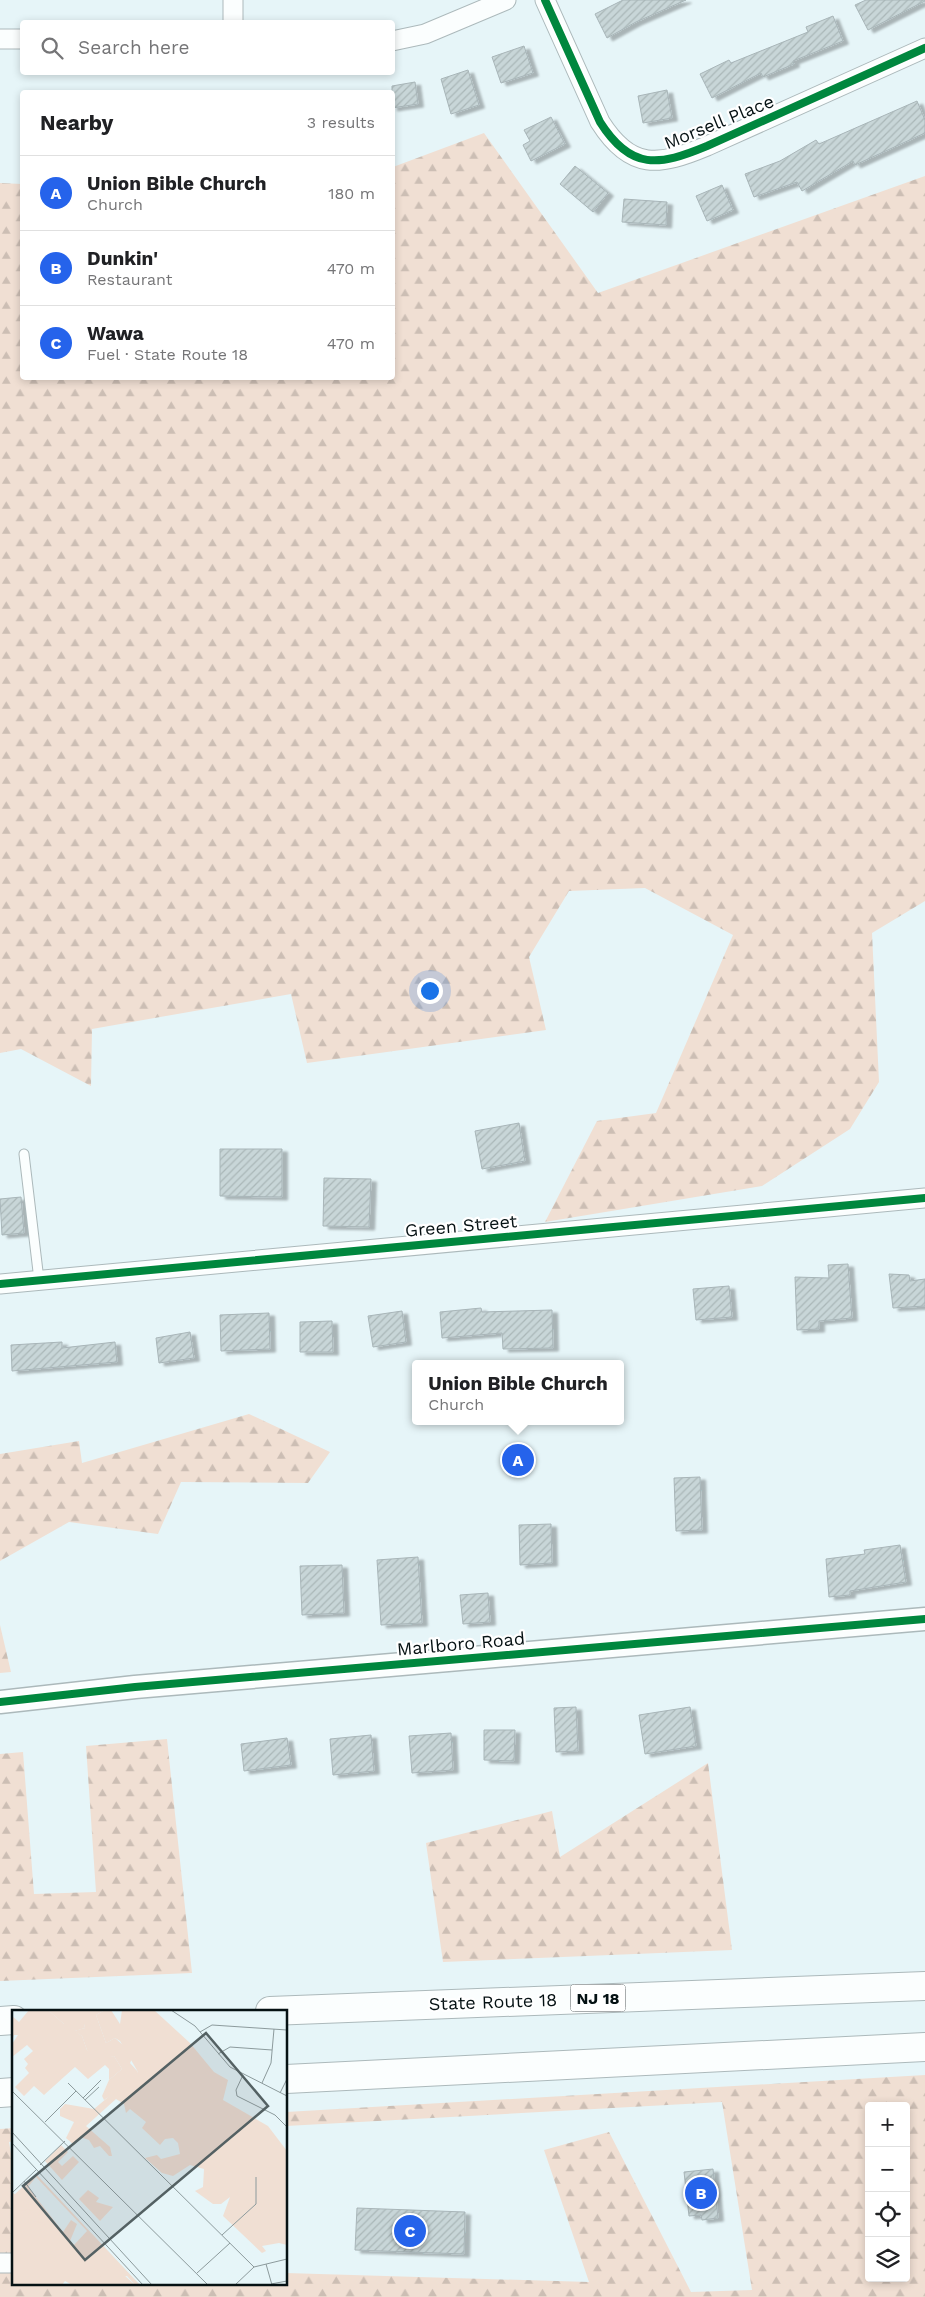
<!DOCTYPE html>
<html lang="en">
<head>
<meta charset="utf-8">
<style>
	body { margin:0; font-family:"Work Sans",sans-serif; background:#f6f6f6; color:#202124 }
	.controls { position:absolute; right:15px; bottom:15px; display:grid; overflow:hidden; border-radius:5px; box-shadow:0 2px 8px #0003 }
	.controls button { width:45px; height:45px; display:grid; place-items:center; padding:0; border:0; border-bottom:1px solid #e0e0e0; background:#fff; color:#202124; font:25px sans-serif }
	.you { position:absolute; left:429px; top:990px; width:18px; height:18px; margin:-12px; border:4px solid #fff; border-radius:50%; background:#1a73e8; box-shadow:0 0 0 8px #1a73e833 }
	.badge { display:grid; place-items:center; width:32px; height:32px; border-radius:50%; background:#2563eb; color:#fff; font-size:16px; font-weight:700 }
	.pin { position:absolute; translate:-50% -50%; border:2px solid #fff; box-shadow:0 1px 5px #0006 }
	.popup { position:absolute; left:412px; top:1360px; width:212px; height:65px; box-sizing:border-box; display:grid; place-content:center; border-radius:5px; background:#fff; filter:drop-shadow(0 1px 4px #0005); font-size:16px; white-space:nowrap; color:#757577 }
	.popup b { font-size:19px; color:#202124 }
	.popup::after { content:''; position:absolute; left:50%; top:100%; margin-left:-10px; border:10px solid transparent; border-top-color:#fff }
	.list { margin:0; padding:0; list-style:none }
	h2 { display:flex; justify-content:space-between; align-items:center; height:65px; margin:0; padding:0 20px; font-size:21px }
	h2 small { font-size:16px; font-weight:400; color:#757577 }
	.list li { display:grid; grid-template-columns:32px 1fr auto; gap:15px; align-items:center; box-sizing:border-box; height:75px; padding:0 20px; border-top:1px solid #e0e0e0 }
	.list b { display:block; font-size:19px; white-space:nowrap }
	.list p { margin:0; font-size:16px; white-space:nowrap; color:#757577 }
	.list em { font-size:16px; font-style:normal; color:#757577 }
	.icon { flex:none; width:28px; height:28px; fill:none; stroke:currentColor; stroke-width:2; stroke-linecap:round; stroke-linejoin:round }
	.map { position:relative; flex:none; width:925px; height:2297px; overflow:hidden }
	.search { position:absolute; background:#fff; box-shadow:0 2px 8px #0003; left:20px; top:20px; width:375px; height:55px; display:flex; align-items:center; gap:12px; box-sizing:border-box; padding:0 18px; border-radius:5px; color:#757577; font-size:19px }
	.panel { position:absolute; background:#fff; box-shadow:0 2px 8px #0003; left:20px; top:90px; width:375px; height:290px; border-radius:5px }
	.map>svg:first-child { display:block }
</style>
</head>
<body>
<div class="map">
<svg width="925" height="2297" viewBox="0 0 925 2297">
	<defs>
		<pattern id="forest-firs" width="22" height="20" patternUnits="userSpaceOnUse" patternTransform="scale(1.25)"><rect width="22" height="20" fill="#f0dfd3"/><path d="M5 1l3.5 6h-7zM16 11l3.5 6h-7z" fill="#ccbeb4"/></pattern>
		<pattern id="building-hatch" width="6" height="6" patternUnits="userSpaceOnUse" patternTransform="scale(1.25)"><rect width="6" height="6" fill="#c8d6d8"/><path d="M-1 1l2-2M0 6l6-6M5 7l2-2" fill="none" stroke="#aab7b8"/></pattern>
		<filter id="shadow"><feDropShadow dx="5.5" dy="3" stdDeviation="1" flood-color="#0004"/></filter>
	</defs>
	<rect width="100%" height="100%" fill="#e6f5f8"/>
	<path fill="url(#forest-firs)" fill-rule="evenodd" d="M484 133 598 293 925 176V901L872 933 879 1082 850 1129 762 1186 545 1222 597 1121 656 1113 733 935 645 888 569 891 529 957 546 1030 307 1063 291 994 92 1029 91 1086 21 1049 0 1053V183L22 184V378H392L393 167Z
		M249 1414 330 1452 308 1483 181 1482 158 1534 69 1522 0 1561V1454L79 1441 82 1463Z
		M0 1625 11 1672 0 1673Z
		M167 1739 192 1973 0 1981V1754L23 1752 34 1894 96 1892 86 1746Z
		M708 1763 732 1950 443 1962 426 1843 552 1811 560 1857Z
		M925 2075V2297H0V2129L14 2128V2141L9 2142 14 2170V2283H286V2273L589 2282 544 2150 609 2132 691 2292 752 2290 722 2102 286 2126V2112ZM869 2106H906V2278H869Z"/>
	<path fill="url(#building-hatch)" stroke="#a8b5b8" filter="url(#shadow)" d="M623 0H686L636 22 607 38 595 14Z
		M866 0H925V1L868 30 855 5Z
		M833 16 843 41 793 61 794 64 763 77 761 73 712 98 700 74 729 60 731 63 808 32 806 27Z
		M524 46 533 73 501 83 492 57Z
		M468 70 479 105 451 114 441 79Z
		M415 82 418 104 392 108V86Z
		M667 90 672 118 643 123 638 96Z
		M917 101 925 120V133L855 165 853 161 802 191 797 182 754 197 745 174 780 161 816 140 819 144Z
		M551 117 565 144 531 161 523 145 530 141 524 130Z
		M575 166 608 193 593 212 560 184Z
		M722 185 733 210 707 221 696 196Z
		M624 199 667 202 666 225 622 222Z
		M519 1123 525 1161 482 1169 475 1131Z
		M220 1149H282V1197L220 1196Z
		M324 1178 371 1179 369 1227 323 1226Z
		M21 1197 24 1233 2 1235 0 1199Z
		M848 1264 852 1318 819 1321V1329L797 1330 795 1277 829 1278 828 1265Z
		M889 1274 909 1275 910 1281 925 1279V1306L893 1308Z
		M729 1286 732 1317 696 1320 693 1289Z
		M481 1308 482 1312 552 1310 553 1348 503 1349 502 1333 442 1338 440 1312Z
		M402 1311 406 1342 373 1347 368 1316Z
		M269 1313 270 1349 221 1351 220 1315Z
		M332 1321 333 1352H300V1322Z
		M190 1332 194 1358 159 1363 156 1338Z
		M62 1342V1348L115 1342 117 1362 12 1371 11 1345Z
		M700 1477 702 1530 676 1531 674 1478Z
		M551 1524 552 1563 520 1565 519 1525Z
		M900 1545 906 1582 850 1591V1595L829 1597 826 1559 865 1554 864 1550Z
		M418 1557 422 1623 381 1625 377 1560Z
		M342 1565 344 1613 302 1615 300 1566Z
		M488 1593 490 1622 463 1624 460 1595Z
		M576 1707 578 1751 556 1752 554 1708Z
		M690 1707 696 1746 645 1754 639 1715Z
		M484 1730H515L514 1761 484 1760Z
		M451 1733 453 1770 412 1773 409 1736Z
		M371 1735 374 1771 333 1775 330 1739Z
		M287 1738 291 1765 244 1771 241 1744Z
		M713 2169 718 2218 702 2220 701 2215 689 2216 684 2172Z
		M357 2208 465 2212 464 2254 355 2250Z"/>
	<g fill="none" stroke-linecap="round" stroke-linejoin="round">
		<defs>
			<path id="service" d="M24 1154 39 1280"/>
			<path id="minor" d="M233 0V22
				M545 0 600 122C631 171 659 166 707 146L925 48
				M0 39H22
				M392 41 425 34 506 0
				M0 1284 925 1198
				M0 2263H14"/>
			<path id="tertiary" d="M0 1702 135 1687 925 1619"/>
			<path id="trunk" d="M270 2011 925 1986
				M0 2021 14 2020
				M286 2079 925 2047
				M0 2093 14 2092"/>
		</defs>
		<use href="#service" stroke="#acb9bb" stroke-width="11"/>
		<use href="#minor" stroke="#acb9bb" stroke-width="21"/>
		<use href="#tertiary" stroke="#acb9bb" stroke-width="25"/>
		<use href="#trunk" stroke="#acb9bb" stroke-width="30"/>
		<use href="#service" stroke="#fbfefe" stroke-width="9"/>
		<use href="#minor" stroke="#fbfefe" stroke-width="19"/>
		<use href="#tertiary" stroke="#fbfefe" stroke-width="22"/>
		<use href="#trunk" stroke="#fbfefe" stroke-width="28"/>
		<defs>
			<path id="cycleway" d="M545 0 600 122C631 171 659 166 707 146L925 48
				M0 1284 925 1198
				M0 1702 135 1687 925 1619"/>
		</defs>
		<use href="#cycleway" stroke="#fff" stroke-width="11"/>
		<use href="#cycleway" stroke="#00873e" stroke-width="8"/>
	</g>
	<g text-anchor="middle" stroke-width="4.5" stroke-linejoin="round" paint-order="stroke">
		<rect fill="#fff" stroke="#50585a" stroke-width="1" x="570.5" y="1984.5" width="55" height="27" rx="4"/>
		<g font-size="16" font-weight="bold" fill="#051113">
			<text x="598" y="2004">NJ 18</text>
		</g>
		<g font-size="18" fill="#051113" stroke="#fff">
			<text transform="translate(719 122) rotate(-22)" y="6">Morsell Place</text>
			<text transform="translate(461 1226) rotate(-5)" y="6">Green Street</text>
			<text transform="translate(461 1644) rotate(-5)" y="6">Marlboro Road</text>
			<text transform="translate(493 2002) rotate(-2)" y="6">State Route 18</text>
		</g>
	</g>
	<g transform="translate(12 2010)">
		<rect width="275" height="275" fill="#e6f5f8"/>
		<path d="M17 0H36L52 14H72L73 18 63 21 70 26 75 40 89 48 102 46 110 59 97 70V59L93 55 76 69 63 57 32 85 22 76 12 86 3 77 17 63 13 58 16 54 12 49 21 41 15 35 0 47V34L6 25H2L0 31V6L7 12ZM93 0H99L108 14 110 0H142L178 33 202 62 216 70 211 90 256 116 275 141V235L267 233 250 236 254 241 250 243 211 206 218 187 209 194H201L183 181 191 177 192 159 178 155 161 166 150 163 133 148 145 145 149 149 168 144 166 133 161 128 153 129 148 135 130 118 134 112 118 99 114 103 112 94 104 89 74 116 98 137 100 146H97L88 136 82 138 77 130 68 127 62 135 54 128 62 112 48 106V99L53 94 82 99 126 62 108 31 103 28 94 33 84 5ZM49 135 56 142 46 152 50 156 61 146 67 152 50 170 33 151ZM24 164 128 275H123L115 266 75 270V275H60L53 271 50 275H0V187ZM24 167 75 221 62 235 58 231 65 214 59 210 51 222 16 177ZM76 180 87 188 84 192 101 197 88 211 67 189Z" fill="#f0dfd3" fill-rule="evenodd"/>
		<path d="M36 0H93L84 5 94 33 103 28 122 45 118 53 126 62 116 79H109L92 90 90 86 97 70 110 59 102 46 85 51 75 40 70 26 62 21 73 18 72 14H52ZM0 182 5 186 8 201 19 199 21 211 32 213 33 225 26 236 17 228 8 231 3 237 9 275H0ZM102 256 123 275H75V270L66 271 65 268 81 258 85 259 89 268Z" fill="#f0dfd3"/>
		<path fill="none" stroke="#8c9a9c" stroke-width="1" d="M159 0 183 16 218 57 275 86M188 22 200 15 275 20M206 44 218 37 260 40M231 65 224 80 225 86 263 105 275 117M56 73 242 257M250 73 259 53 262 19M0 81 196 275M268 83 275 69M71 88 89 70M73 90 87 77M33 112 64 81M0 122 140 275M0 133 131 275M28 155 53 131M12 171 24 187M0 183 24 160M210 225 244 194V167M254 254 260 275M185 263 218 233M259 274 275 271M223 275 242 257 275 249"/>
		<path fill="#546163" fill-opacity="0.15" stroke="#546163" stroke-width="2.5" d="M194 23 256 96 73 250 11 176Z"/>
		<rect width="275" height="275" fill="none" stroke="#051113" stroke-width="2.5"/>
	</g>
</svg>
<div class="controls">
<button>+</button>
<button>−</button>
<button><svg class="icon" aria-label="locate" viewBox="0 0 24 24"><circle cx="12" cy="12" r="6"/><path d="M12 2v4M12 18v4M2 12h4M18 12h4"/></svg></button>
<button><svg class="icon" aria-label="layers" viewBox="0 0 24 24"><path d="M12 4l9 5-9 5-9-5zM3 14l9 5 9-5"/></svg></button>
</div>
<div class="you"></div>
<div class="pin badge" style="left:518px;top:1460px">A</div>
<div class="popup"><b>Union Bible Church</b>Church</div>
<div class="pin badge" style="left:701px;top:2193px">B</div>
<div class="pin badge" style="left:410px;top:2231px">C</div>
<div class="search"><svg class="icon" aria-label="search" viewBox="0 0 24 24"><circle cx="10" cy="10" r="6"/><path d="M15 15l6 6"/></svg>Search here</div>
<section class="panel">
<h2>Nearby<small>3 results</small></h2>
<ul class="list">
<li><span class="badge">A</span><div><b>Union Bible Church</b><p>Church</p></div><em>180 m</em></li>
<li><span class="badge">B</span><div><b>Dunkin'</b><p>Restaurant</p></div><em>470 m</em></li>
<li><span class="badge">C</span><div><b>Wawa</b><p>Fuel · State Route 18</p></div><em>470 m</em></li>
</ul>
</section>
</div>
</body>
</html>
